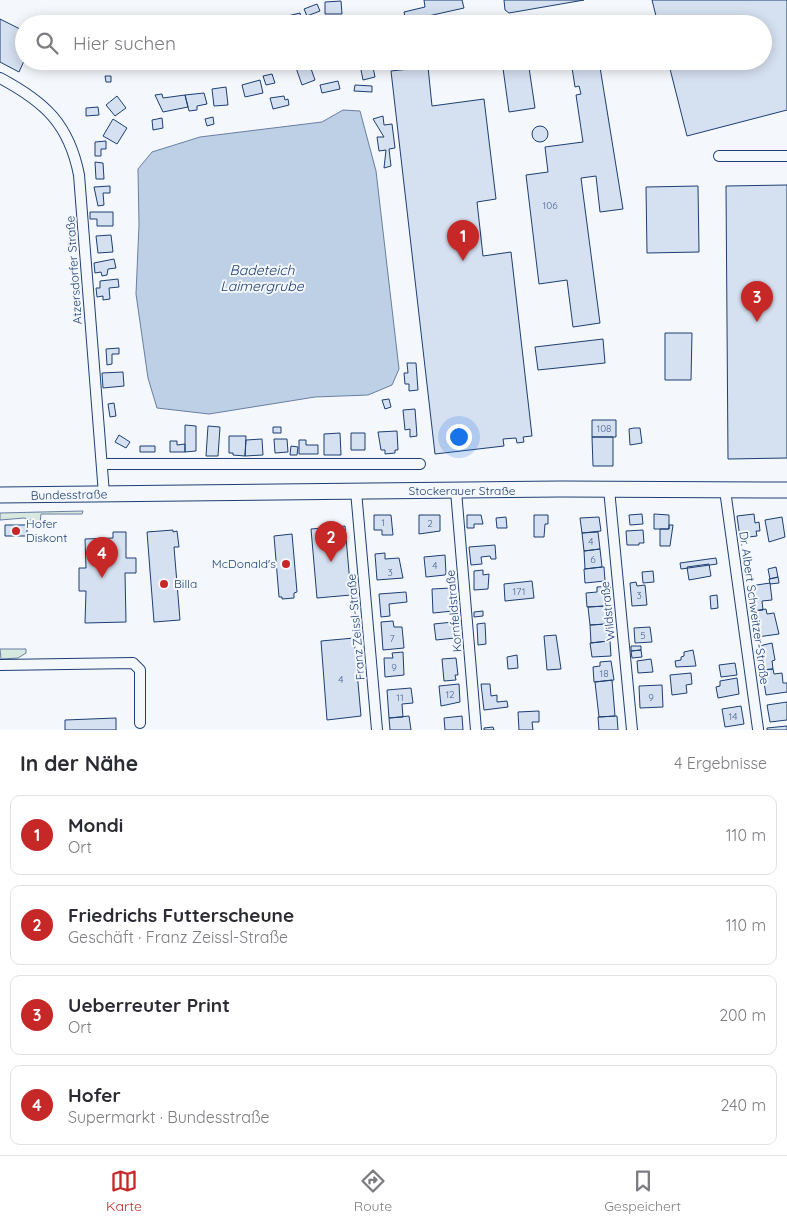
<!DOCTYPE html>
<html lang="de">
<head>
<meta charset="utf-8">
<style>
	body { margin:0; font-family:Quicksand,sans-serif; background:#f2f2f3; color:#2b2b33 }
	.you { position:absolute; left:458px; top:436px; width:18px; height:18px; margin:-12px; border:4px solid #fff; border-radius:50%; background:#1a73e8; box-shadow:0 0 0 8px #1a73e833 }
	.badge { display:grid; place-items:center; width:32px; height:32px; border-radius:50%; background:#c62828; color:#fff; font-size:16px; font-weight:700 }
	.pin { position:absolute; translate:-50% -41px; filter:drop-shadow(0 1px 2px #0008) }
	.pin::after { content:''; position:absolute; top:26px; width:18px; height:15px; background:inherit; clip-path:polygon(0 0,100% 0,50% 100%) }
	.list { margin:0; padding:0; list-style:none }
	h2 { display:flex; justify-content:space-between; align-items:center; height:65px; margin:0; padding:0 20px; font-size:21px }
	h2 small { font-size:16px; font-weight:400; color:#7c7c81 }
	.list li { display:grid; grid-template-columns:32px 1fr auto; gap:15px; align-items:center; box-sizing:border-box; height:80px; margin:0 10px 10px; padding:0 10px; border:1px solid #e1e1e2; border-radius:10px }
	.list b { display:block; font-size:19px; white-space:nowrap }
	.list p { margin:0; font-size:16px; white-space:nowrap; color:#7c7c81 }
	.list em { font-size:16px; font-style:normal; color:#7c7c81 }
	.icon { flex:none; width:28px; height:28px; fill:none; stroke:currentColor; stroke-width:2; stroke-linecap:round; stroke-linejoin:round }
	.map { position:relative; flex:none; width:787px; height:730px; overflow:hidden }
	.search { position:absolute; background:#fff; box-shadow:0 2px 12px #0003; left:15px; right:15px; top:15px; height:55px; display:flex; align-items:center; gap:12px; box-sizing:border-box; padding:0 18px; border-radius:28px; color:#7c7c81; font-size:19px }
	.sheet { height:425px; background:#fff }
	nav { display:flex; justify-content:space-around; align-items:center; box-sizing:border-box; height:70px; border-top:1px solid #e1e1e2; background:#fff; font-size:14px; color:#7c7c81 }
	nav a { display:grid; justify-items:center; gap:2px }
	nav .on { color:#c62828 }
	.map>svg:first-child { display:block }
</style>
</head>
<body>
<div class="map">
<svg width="787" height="730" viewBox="0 0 787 730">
	<rect width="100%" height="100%" fill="#f4f7fb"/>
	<path fill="#d7e8df" stroke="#687fa3" d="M83 511 82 514H41L40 523 24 518 0 520V513Z
		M0 649H26V653L18 658 1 659Z"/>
	<path fill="#bed0e5" stroke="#687fa3" d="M343 110 360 111 376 171 399 369 392 385 368 395 315 397 209 414 157 408 148 378 136 294 139 225 138 169 152 152 200 137 322 122Z"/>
	<path fill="#d5e0f0" stroke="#1d3f73" d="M424 0H462L464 8 406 21 404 12 425 7Z
		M504 0H584L509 13 505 10Z
		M652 0H787V110L687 136 668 61H763V24H658Z
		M341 1 342 14H325V2Z
		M317 4 320 11 307 16 304 9Z
		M300 13 302 24H281L279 18Z
		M460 17 461 24H469H418Z
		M592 17 593 24H554V23Z
		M0 19 24 31V61L19 72 0 62Z
		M131 61H144L143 64 130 63Z
		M155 61H172V69H164L165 63H155Z
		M180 61H194V65L180 64Z
		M206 61H222V64L206 65Z
		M315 61H328L317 65Z
		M419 61H461L420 67Z
		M502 61H528L535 108 509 112Z
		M571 61H599L623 209 600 212 596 176 581 178 600 323 573 327 567 280 539 284 526 175 548 172 545 147 583 142 576 95 581 94 579 86 575 87Z
		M372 62 375 77 363 80 360 65Z
		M309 63 315 80 302 85 296 68Z
		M428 67 432 106 484 99 496 199 477 202 483 256 511 252 532 436 523 437 524 442 517 443 516 438 503 439 504 446 435 454 391 71Z
		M272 74 275 83 266 85 263 76Z
		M105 76H111V82H106Z
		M260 80 263 93 245 97 242 85Z
		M338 81 340 89 322 93 320 85Z
		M355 85 372 86V92L354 91Z
		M226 87 228 105 214 106 212 89Z
		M204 93 207 104 197 106V110L189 111 185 95Z
		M162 94 163 98 185 95 188 107 163 112 155 95Z
		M117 96 126 108 115 116 106 105Z
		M284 96 285 100 288 99 289 105 273 109 270 98Z
		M98 107 99 115 86 116V108Z
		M383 116 384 125 392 124 395 148 389 149 391 166 384 168 386 150 379 151 377 137H384L373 119Z
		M213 117 214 124 207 126 205 119Z
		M162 118 163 128 153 130 152 120Z
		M113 119 127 128 117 144 103 136Z
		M532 134a8 8 0 1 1 16 0a8 8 0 1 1-16 0Z
		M106 141V149H101V156H95V142Z
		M95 162 103 163 104 179H96Z
		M787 185V458L728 459 726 186Z
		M110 186V193H103L104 205 98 206 94 187Z
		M698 186 699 252 647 253 646 187Z
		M90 212H113V226H97V219H90Z
		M111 235 113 252 98 253 96 236Z
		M114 259 116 268 108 269 107 275 102 276 101 272 95 273 94 263Z
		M118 279 119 287 109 288 110 299 103 300V296L97 297 96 288H100V281Z
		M665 333H692L691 380H665Z
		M603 339 605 363 538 370 535 347Z
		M119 348V354H112V364L107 365 106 349Z
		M407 363H416L418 390 409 391V384H405L404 373H408Z
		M123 372 124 386 103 388 102 373Z
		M389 399 391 407 385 409 382 400Z
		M114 403 116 416 110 417 108 404Z
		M415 409 417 436 410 437V429L405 430 403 410Z
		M592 420H616V437H592Z
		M185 425 196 426V451L185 452Z
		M208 426 220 427 218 456H206Z
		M273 427H281V433H273Z
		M634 428H640L642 443 630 445 629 429Z
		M397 431 398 450H395V453L385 454V450H381L378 432Z
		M340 433 341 455H324V434Z
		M351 433H365V450H351Z
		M119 435 130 442 126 448 115 442Z
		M229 436H246L245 456 233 455V453H229Z
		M592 437H613V466H593Z
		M262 439 263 455 245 456 246 440Z
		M274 439H287L288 452 275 453Z
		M299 440H306V445H318V454H299Z
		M170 441H177V445L185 444V452H170Z
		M140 446H155V452H140Z
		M291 446 298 447 297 455H290Z
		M642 514 643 524 630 525 629 515Z
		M654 514 669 515V529H654Z
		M754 514 755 523 759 522 760 531H756L757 536 740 538 737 516Z
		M374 515H391L393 535H382V530H374Z
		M419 515H440V531L419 534Z
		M467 515H481L483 524H474V528H467Z
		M534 515H548V524H545L544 537H534Z
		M506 517 507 528H497L496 518Z
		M599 517 601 531 582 533 580 518Z
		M782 517 785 537 769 542 765 520Z
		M5 525H27V536H5Z
		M669 525H673L670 546H660V529H669Z
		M345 526 351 595 317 598 311 529Z
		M173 530V532L177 531 179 547H174L180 620 154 622 147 532Z
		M643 530 644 543H639V545H627L626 531Z
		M113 532H126V558H136V573H125L126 622 85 623 86 591H79V568H86L85 539 113 538Z
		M598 532 600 549 584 551 582 533Z
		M292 534 297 592 294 593V598L282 599V597H279L274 536Z
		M495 545 496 559H491L490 556 481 557 482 564 471 565 469 547Z
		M600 549 602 567 585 569 584 551Z
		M385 553V559L399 558 403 578 377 580 375 554Z
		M445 555 446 573 445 575 426 577 424 557Z
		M716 558 717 564 681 569 680 563Z
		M709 564 711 576 689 580 687 567Z
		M602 567H604L605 581 585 583 584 569Z
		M776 567 778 577 770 579 768 569Z
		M483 570V575L489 574 488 589 474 590V571Z
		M653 571 654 582 643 583 642 572Z
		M778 577 779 583 770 584 769 579Z
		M532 581 534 598 505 601 504 584Z
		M636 582 637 586 645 585 647 605 632 606 630 583Z
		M770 583 772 600 762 601 763 610 753 611 751 597H749L748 592H751L750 586Z
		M610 586 611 591 606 592 607 606 587 607 586 593 597 592V587Z
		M451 588 453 611 433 613 432 589Z
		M406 592 407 602 389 604 390 616 381 617 379 594Z
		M717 595 718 608 711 609 710 596Z
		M605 606 606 624 590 625 588 607Z
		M766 609 767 614 774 613 779 634 757 637 753 611Z
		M483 611V616L474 617V612Z
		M393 621 394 627H402L404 648 383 650 381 622Z
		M453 622 455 638 436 640 434 624Z
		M485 623 486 644 478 645 477 624Z
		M606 624 608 641 591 643 590 625Z
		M650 627 652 642 635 643 634 628Z
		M556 635 561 669 547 670 544 636Z
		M354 638 361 716 327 720 321 641Z
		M608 641H610L611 656 592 657 590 643Z
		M772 643 775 660 772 661 773 669 762 670 759 646Z
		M631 646H641V650L631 651Z
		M641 650 642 657 632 658 631 651Z
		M693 650 696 666 676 667 675 661 681 660V657L684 656V652Z
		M403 652 404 675 385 677 384 658H393L392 653Z
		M517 655 518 668 508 669 507 657Z
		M456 658 458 675H455L456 680 444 681 442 659Z
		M651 659 653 672 638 673 637 661Z
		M611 661 614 680 594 682 593 667 600 666V662Z
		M735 663 737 675 721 677 719 665Z
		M773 669 774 674 782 673 783 683H787V692L766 695 762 670Z
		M691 673 692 684 686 685 687 693 672 695 670 675Z
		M737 678 739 694 718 698 716 687 720 686V681Z
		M612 680 615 716 599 717 595 682Z
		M459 684 460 702 441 706 439 686Z
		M481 684H490L491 696 497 695V702L507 701 508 707 484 710Z
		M662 685 663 707 640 708 639 686Z
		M411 688 413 703 402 704 403 717 389 718 387 690Z
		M787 702V720L770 722 767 705Z
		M741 706 744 724 725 727 722 709Z
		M539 711V722H532L533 730H519L518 712Z
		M409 716 411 730H390L389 718Z
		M462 716 463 730H445L444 718Z
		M617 716 618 730H599L598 717Z
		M116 718V730H65V720Z
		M787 726V730H767V728Z
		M493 727 494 730H484V728Z"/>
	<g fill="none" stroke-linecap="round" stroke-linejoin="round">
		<defs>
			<path id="street" d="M0 78C45 102 69 124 79 175L104 494
				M719 156H787
				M102 464H420
				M609 489 632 730
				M725 490 758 729
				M356 491 377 730
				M456 491 476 730
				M0 665 133 663 140 670V723"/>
			<path id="primary" d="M0 495 561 489 787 490"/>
		</defs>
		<use href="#street" stroke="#1d3f73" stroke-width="12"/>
		<use href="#primary" stroke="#1d3f73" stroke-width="17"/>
		<use href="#street" stroke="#f4f7fb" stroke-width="10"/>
		<use href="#primary" stroke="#f4f7fb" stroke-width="15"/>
	</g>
	<g fill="#c62828" stroke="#f4f7fb" stroke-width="2">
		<circle cx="16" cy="531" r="5"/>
		<circle cx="286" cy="564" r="5"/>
		<circle cx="164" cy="584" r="5"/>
	</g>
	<g text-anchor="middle" stroke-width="4" stroke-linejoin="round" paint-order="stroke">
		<g font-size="10" fill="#4b6792">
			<text x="550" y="209">106</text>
			<text x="604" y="432">108</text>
			<text x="383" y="526">1</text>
			<text x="430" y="527">2</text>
			<text x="591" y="545">4</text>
			<text x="593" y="563">6</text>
			<text x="435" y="569">4</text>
			<text x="390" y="576">3</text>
			<text x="519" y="595">171</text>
			<text x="639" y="599">3</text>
			<text x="643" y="639">5</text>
			<text x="392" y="642">7</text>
			<text x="394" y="671">9</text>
			<text x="604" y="677">18</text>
			<text x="341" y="683">4</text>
			<text x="450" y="698">12</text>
			<text x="400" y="701">11</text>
			<text x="651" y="701">9</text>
			<text x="733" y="720">14</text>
		</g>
		<g font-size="12" fill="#1d3f73" stroke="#f4f7fb">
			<text transform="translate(74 270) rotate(-94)" y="4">Atzersdorfer Straße</text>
			<text x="462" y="495">Stockerauer Straße</text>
			<text transform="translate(69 495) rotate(-1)" y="4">Bundesstraße</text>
			<text transform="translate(754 608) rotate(82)" y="4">Dr. Albert Schweitzer-Straße</text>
			<text transform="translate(454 611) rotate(-95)" y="4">Kornfeldstraße</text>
			<text transform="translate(608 611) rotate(-96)" y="4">Wildstraße</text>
			<text transform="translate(356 627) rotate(-95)" y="4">Franz Zeissl-Straße</text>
		</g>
		<g font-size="12" fill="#1d3f73" stroke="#f4f7fb" text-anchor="start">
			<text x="26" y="528">Hofer<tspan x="26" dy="14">Diskont</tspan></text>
			<text x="276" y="568" text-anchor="end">McDonald's</text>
			<text x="174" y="588">Billa</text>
		</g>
		<g font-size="14" font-style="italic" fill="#1d3f73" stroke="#f4f7fb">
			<text x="262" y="275">Badeteich<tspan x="262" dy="16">Laimergrube</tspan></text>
		</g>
	</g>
</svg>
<div class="you"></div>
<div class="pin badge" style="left:463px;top:261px">1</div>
<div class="pin badge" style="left:331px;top:562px">2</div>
<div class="pin badge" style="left:757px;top:322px">3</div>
<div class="pin badge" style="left:102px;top:578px">4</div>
<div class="search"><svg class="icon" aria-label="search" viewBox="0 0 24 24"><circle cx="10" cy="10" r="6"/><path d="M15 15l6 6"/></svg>Hier suchen</div>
</div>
<section class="sheet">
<h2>In der Nähe<small>4 Ergebnisse</small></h2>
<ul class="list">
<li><span class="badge">1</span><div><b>Mondi</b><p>Ort</p></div><em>110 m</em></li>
<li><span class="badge">2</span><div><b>Friedrichs Futterscheune</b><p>Geschäft · Franz Zeissl-Straße</p></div><em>110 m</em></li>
<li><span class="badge">3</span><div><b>Ueberreuter Print</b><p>Ort</p></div><em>200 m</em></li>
<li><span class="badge">4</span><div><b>Hofer</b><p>Supermarkt · Bundesstraße</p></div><em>240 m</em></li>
</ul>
</section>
<nav>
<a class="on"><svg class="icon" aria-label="map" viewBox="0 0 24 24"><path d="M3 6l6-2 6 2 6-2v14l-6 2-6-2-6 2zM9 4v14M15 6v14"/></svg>Karte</a>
<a><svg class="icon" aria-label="directions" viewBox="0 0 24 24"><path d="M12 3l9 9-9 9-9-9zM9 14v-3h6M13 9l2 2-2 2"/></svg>Route</a>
<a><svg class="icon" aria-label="saved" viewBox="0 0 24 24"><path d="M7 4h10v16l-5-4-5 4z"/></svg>Gespeichert</a>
</nav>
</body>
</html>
